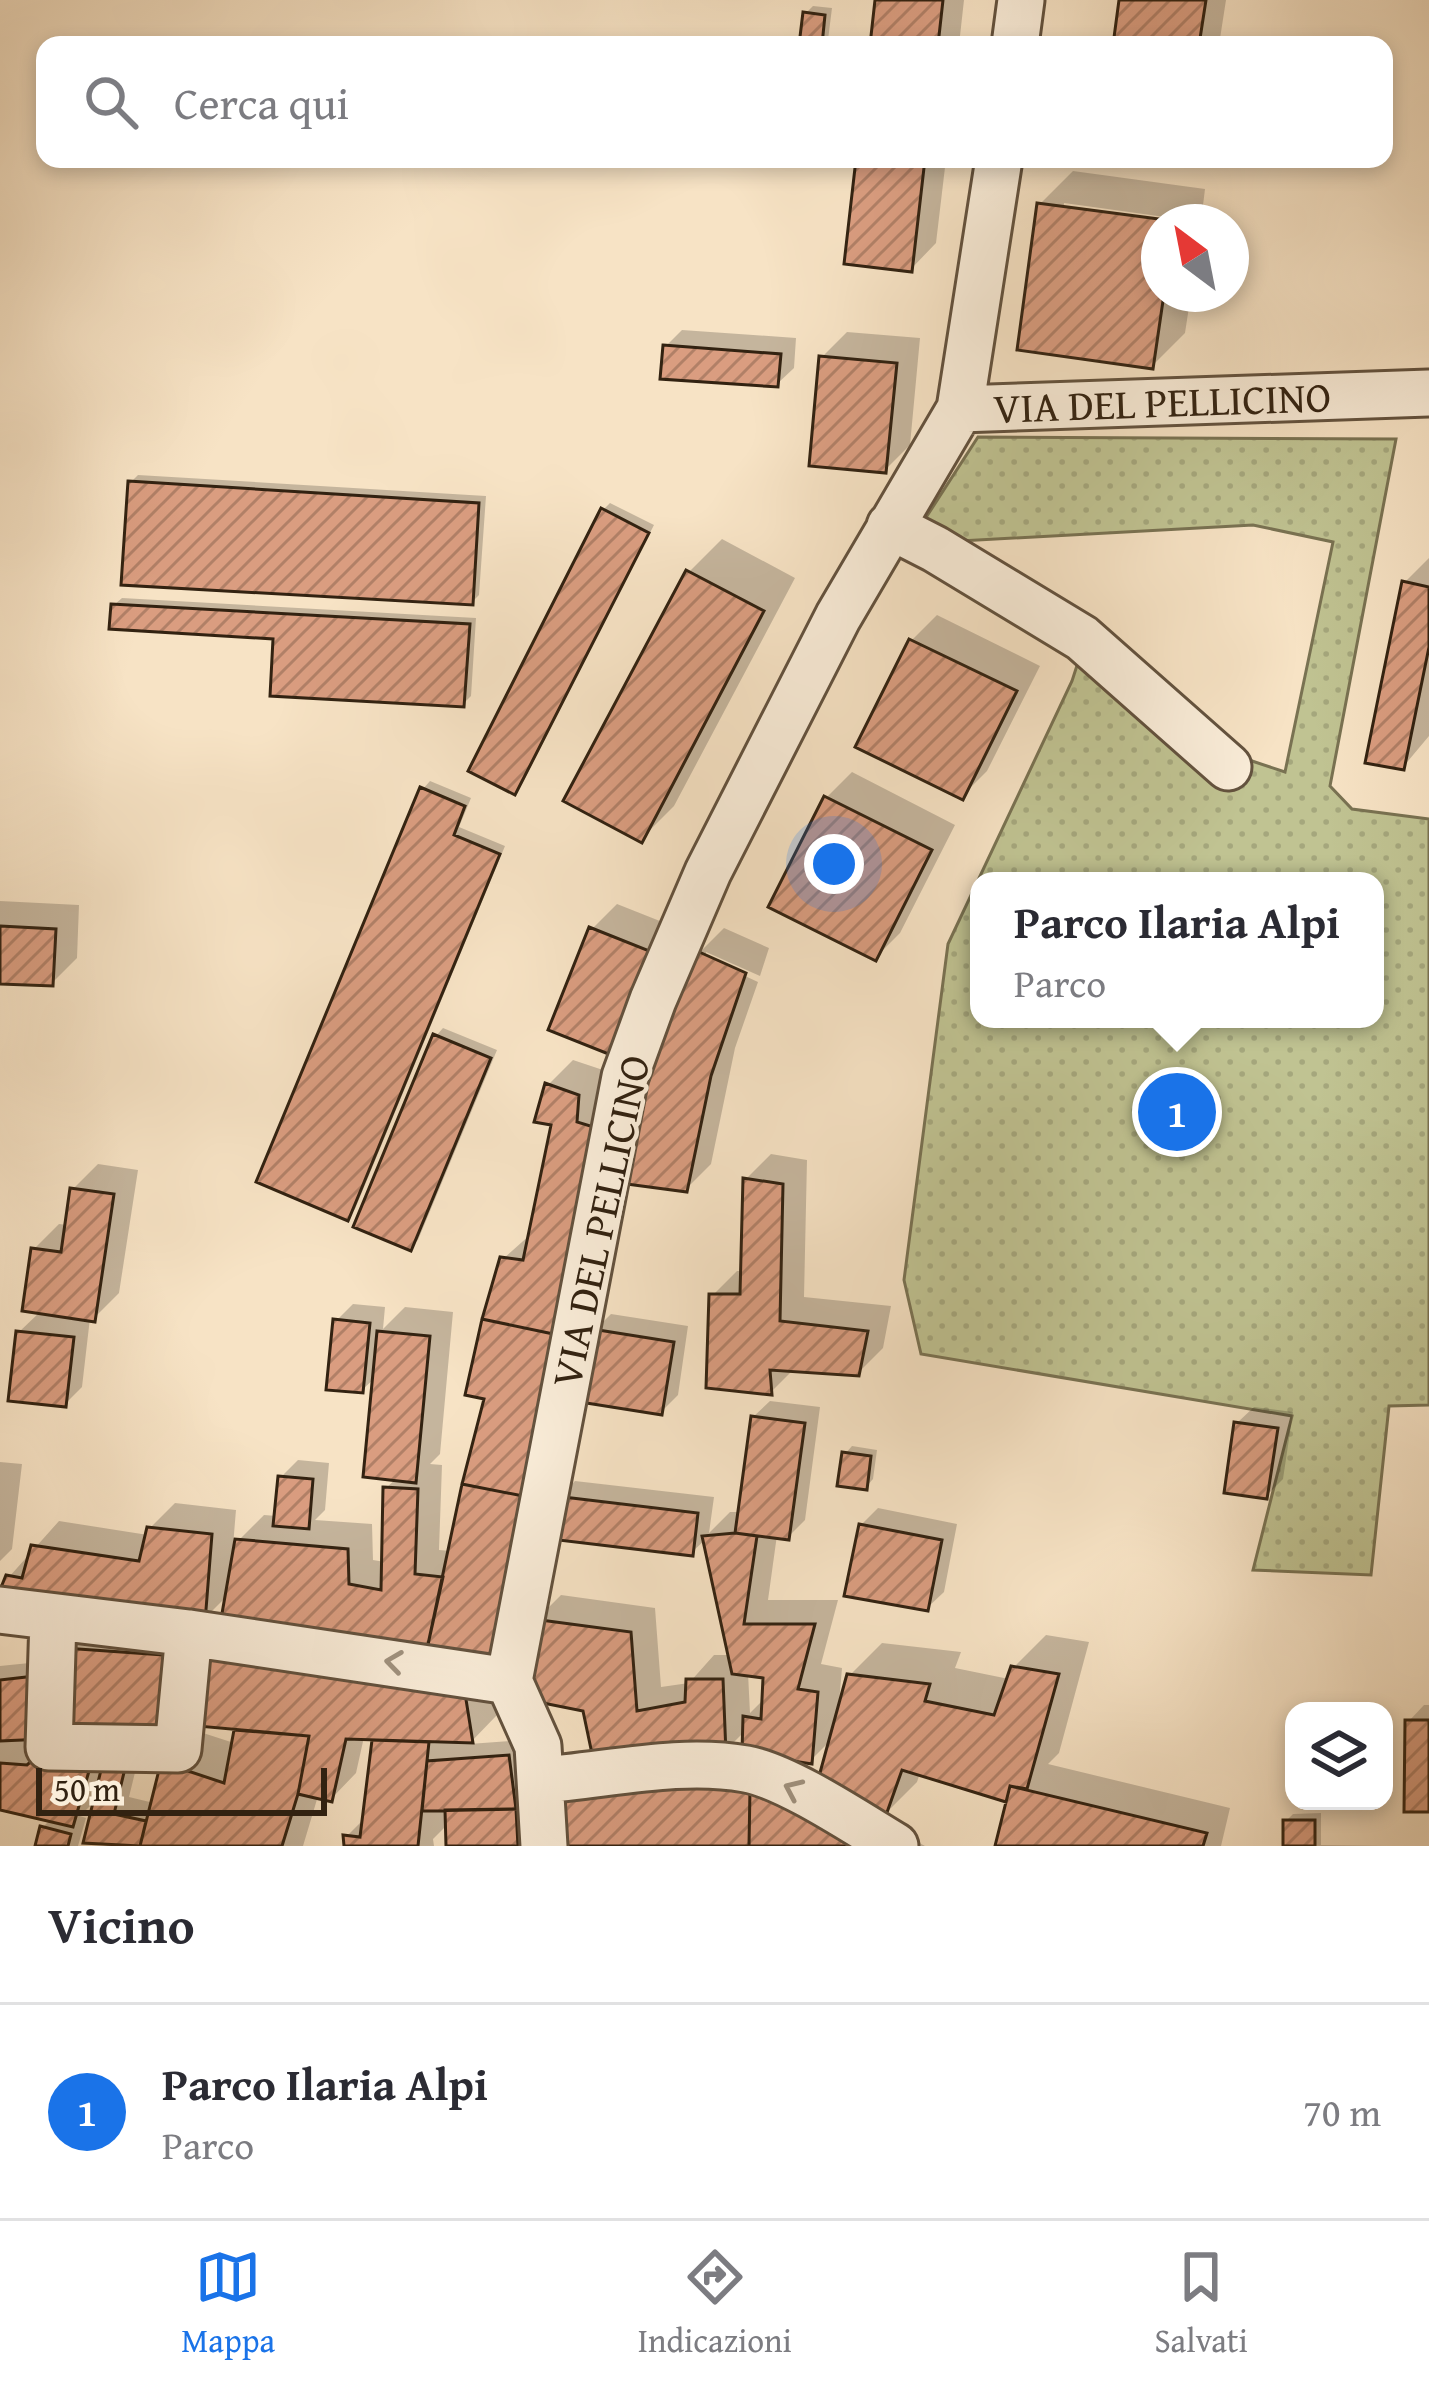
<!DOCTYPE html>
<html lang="it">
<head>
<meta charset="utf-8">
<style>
	body { margin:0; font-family:"Gentium Book Plus",serif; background:#f2f2f3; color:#2b2b33 }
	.controls { position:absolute; right:36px; bottom:36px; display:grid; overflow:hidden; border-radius:24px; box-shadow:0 6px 18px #0003 }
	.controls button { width:108px; height:108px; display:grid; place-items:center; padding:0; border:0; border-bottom:3px solid #e1e1e2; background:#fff; color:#2b2b33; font:60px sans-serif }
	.compass { position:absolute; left:1141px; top:204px; width:108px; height:108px; border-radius:50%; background:#fff; box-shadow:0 6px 18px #0003; rotate:328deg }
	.scale { position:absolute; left:36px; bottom:30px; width:291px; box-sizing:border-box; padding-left:12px; border:6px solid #322211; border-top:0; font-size:33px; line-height:42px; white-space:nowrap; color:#322211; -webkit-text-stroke:9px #faedd9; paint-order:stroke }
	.you { position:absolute; left:834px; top:864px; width:42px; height:42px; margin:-30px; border:9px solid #fff; border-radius:50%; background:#1a73e8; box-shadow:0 0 0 18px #1a73e833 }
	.badge { display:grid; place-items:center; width:78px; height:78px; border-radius:50%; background:#1a73e8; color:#fff; font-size:39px; font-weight:700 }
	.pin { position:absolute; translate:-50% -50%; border:6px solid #fff; box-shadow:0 3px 12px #0006 }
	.popup { position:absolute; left:970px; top:872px; width:414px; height:156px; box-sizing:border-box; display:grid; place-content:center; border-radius:24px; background:#fff; filter:drop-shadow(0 3px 9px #0005); font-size:39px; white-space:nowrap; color:#7c7c81 }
	.popup b { font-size:45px; color:#2b2b33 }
	.popup::after { content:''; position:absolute; left:50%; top:100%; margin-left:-24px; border:24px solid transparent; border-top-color:#fff }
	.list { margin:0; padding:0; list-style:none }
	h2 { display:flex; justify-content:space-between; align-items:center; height:156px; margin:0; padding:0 48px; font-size:51px }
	h2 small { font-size:39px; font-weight:400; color:#7c7c81 }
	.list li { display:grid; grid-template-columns:78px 1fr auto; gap:36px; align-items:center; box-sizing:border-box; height:216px; padding:0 48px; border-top:3px solid #e1e1e2 }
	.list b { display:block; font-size:45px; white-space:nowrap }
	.list p { margin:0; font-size:39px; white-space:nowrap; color:#7c7c81 }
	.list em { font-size:39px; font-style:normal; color:#7c7c81 }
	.icon { flex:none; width:66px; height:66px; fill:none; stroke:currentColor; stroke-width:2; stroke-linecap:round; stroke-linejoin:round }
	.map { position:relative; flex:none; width:1429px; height:1846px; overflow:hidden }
	.search { position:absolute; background:#fff; box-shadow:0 6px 18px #0003; left:36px; right:36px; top:36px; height:132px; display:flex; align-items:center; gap:30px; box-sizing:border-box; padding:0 42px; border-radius:24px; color:#7c7c81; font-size:45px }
	.sheet { height:372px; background:#fff }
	nav { display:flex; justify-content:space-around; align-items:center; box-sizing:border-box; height:168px; border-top:3px solid #e1e1e2; background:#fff; font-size:33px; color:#7c7c81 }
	nav a { display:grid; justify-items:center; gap:6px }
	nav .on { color:#1a73e8 }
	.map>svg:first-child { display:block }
</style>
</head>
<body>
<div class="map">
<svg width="1429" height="1846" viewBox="0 0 1429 1846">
	<defs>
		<pattern id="park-dots" width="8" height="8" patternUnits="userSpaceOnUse" patternTransform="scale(3)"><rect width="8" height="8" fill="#c0c392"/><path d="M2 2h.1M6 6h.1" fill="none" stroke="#a5a77d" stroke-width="1.8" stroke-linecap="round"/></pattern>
		<pattern id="building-hatch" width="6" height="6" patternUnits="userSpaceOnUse" patternTransform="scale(3)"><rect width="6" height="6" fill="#da9d80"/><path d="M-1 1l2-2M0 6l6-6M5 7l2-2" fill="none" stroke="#b18067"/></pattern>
	</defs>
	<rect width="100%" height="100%" fill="#f7e3c5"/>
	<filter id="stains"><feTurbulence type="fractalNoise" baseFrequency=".00167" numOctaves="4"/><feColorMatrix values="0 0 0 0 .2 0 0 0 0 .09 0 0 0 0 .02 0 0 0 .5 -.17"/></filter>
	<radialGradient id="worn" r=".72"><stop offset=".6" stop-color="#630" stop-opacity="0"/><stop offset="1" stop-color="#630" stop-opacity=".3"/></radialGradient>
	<path fill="url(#park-dots)" stroke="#797252" stroke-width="3" fill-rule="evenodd" d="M978 437 1396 439 1330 786 1352 809 1429 819V1405L1389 1406 1371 1575 1253 1570 1292 1416 921 1354 904 1280 948 944 1072 681 1082 650 1228 777 1252 761 1285 772 1333 542 1253 525 960 541 925 519ZM979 881H1375V1019H979Z"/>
	<path fill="#0003" fill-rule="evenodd" d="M878 0H964L959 45H873Z
		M1122 0H1226L1219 45H1116Z
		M813 6 832 8 828 40 823 45H802L805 14Z
		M859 159H946L936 243 911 269Z
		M1073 171 1205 189 1201 222 1064 203V209L1159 222V294H1191L1185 333 1152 366 1040 204Z
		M682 330 796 338 794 368 777 384 666 346Z
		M847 332 920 338 910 445 885 470 822 357Z
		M138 475 486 496 479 595 472 602 130 483Z
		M610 503 654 525 522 784 515 791 603 510Z
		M722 539 795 578 674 806 641 839 689 572Z
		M1429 558V736L1403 767 1405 582Z
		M122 598 476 618 471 696 463 704 276 636 114 605Z
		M937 615 1040 666 987 771 962 796 912 640Z
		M852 772 955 825 900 933 875 958 827 797Z
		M430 781 471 798 459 827 505 846 355 1209 347 1217 423 789Z
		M0 901 79 905 77 958 52 983 0 981Z
		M617 904 675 927 635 1026 592 929Z
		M724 928 769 948 760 976 706 952V958L758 982 735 1048 711 1164 686 1189 699 953Z
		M443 1028 497 1050 418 1240 410 1247 436 1036Z
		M573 1060 603 1070 566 1490 575 1481 714 1497 709 1533 730 1512H740L753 1417 770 1401 820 1407 805 1520 788 1537 777 1535 768 1600H838L821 1664 842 1668 839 1703 842 1704 849 1676 882 1643 961 1652 955 1668 1009 1679 1013 1668 1046 1635 1089 1642 1059 1753 1048 1764 1230 1808 1221 1846H998L1012 1792 1005 1798 920 1773 917 1782 884 1815 832 1739 811 1760 746 1730 723 1753 775 1764 925 1846H569L597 1763 586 1708 536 1624 229 1594 204 1619 9 1577 59 1521 148 1535 150 1528 175 1503 236 1510 233 1546 264 1515 277 1516 281 1477 298 1460 329 1463 325 1510 315 1520 372 1524 373 1560 385 1562 386 1488 397 1478 376 1377 362 1390 336 1321 353 1304 385 1307 383 1329 405 1307 453 1312 440 1454 430 1464 442 1465 439 1550 451 1551 488 1396 503 1259 531 1234 554 1123 548 1085ZM559 1537 692 1552 706 1539 731 1655H714L689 1683 661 1687 655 1608 561 1595 547 1609ZM748 1673 766 1676 765 1698 750 1713Z
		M771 1154 807 1160 804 1297 891 1306 883 1348 858 1373 794 1369 771 1392 712 1296 737 1271H744L746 1179Z
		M98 1164 138 1170 119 1293 94 1318H90L82 1387 65 1404 19 1332 41 1311 34 1249 59 1224 68 1225 73 1189Z
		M611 1314 688 1326 678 1395 661 1412 594 1331Z
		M1254 1407 1293 1412 1283 1479 1266 1496 1237 1423Z
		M852 1446 877 1450 873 1479 866 1487 845 1454Z
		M0 1462 22 1464 12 1549 0 1561Z
		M878 1508 957 1524 944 1592 927 1608 861 1525Z
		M92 1625 488 1663 497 1715 469 1744 525 1740 543 1846H449L448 1824 433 1839 434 1846H347L346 1837 366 1817 375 1737H364L356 1773 331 1799 318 1796 303 1846H108L87 1841 97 1799 80 1816 86 1818 78 1846H38L43 1827 51 1819 0 1807V1666L59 1660ZM200 1724 241 1727 234 1743 197 1731 154 1803 129 1797 142 1744Z
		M1424 1705H1429V1809L1408 1722Z
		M1321 1813V1845L1385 1846H1286V1821L1293 1814Z"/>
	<path fill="url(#building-hatch)" stroke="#322211" stroke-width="3" d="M875 0H943L938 45H870Z
		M1119 0H1206L1199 45H1113Z
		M803 12 825 15 822 45H799Z
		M856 159H925L912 272 844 264Z
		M1037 203 1174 221 1159 222V294H1164L1153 369 1017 350Z
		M663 345 781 354 778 387 660 379Z
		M819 356 897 363 886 473 809 466Z
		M128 481 479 503 473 605 121 585Z
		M601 508 649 533 515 795 468 771Z
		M686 570 764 611 642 843 563 801Z
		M1402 581 1429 587V647L1404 770 1365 763Z
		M111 604 470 624 464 707 270 696 273 639 109 629Z
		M909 639 1017 691 963 800 855 747Z
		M420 787 465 806 454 835 500 854 348 1221 256 1182Z
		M824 796 932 850 876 961 768 907Z
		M0 926 56 929 53 986 0 984Z
		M589 927 652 952 611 1055 548 1030Z
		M697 951 746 973 711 1076 687 1192 619 1183 660 1029Z
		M433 1034 491 1058 411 1251 353 1227Z
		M545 1083 579 1095 577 1122 597 1128 558 1335 482 1319 500 1257 523 1260 551 1125 534 1122Z
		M743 1178 783 1184 780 1321 868 1331 859 1376 770 1370 772 1395 706 1388 709 1294H740Z
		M70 1188 114 1194 95 1322 22 1311 31 1248 61 1252Z
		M333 1319 370 1323 363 1393 326 1390Z
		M482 1319 558 1335 528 1497 462 1484 484 1399 465 1395Z
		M592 1329 674 1342 662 1415 580 1402Z
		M16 1331 74 1337 66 1407 8 1401Z
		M377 1331 430 1336 416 1483 363 1477Z
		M751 1416 805 1423 789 1540 735 1533Z
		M1234 1422 1278 1428 1267 1499 1224 1493Z
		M842 1452 871 1456 867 1490 837 1486Z
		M278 1476 313 1479 309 1529 273 1526Z
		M462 1484 528 1497 502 1662 427 1649Z
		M383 1487 418 1489 415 1574 443 1577 427 1649 220 1625 235 1539 348 1549 349 1584 381 1590Z
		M555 1496 698 1513 693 1556 550 1539Z
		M859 1524 942 1540 928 1611 844 1596Z
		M147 1527 212 1534 205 1622 0 1590 6 1575 22 1578 31 1545 139 1561Z
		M735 1533 757 1536 744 1624H815L798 1689 818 1692 812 1764 742 1753 743 1716 761 1719 763 1678 732 1674 702 1536Z
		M533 1619 631 1632 637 1711 685 1702 686 1679H723L726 1754 595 1768 583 1711 533 1701Z
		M64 1648 178 1656 173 1738 58 1730Z
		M198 1654 464 1687 473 1743 346 1739 332 1802 298 1794 309 1736 197 1726Z
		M1011 1666 1059 1674 1027 1789 1010 1786 1006 1802 902 1770 885 1818 818 1780 847 1674 930 1684 925 1701 994 1715Z
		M44 1675V1739L0 1741V1680Z
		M1405 1720H1429V1812H1404Z
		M234 1730 309 1736 298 1794 282 1846H140L161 1762 224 1783Z
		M372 1740 429 1742 418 1846H344L343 1835 360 1837Z
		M41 1753 91 1764 73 1827 0 1810V1763L27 1765Z
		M105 1754 127 1760 114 1814 146 1821 140 1846 83 1843Z
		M509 1755 516 1809 422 1811 427 1761Z
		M680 1773 750 1788 749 1846H566L562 1788Z
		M1010 1786 1207 1833 1203 1846H995Z
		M750 1788 855 1846H749Z
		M516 1809 518 1846H446L445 1810Z
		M1283 1820H1315V1846H1283Z
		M40 1826 71 1834 68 1846H35Z"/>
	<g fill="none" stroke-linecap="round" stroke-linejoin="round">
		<defs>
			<path id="street" d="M1015 45 1021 0
				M960 409 1429 393
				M890 526 935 549 1082 638 1228 767
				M0 1610 189 1633 509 1681
				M53 1619 49 1747 178 1749 189 1633
				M509 1681 625 1077 653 1000 708 872 838 617 960 409 999 159
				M509 1681 538 1746 544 1846
				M541 1780C608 1775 680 1757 746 1769 787 1776 858 1824 895 1846"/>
		</defs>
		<use href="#street" stroke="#63523e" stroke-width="51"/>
		<use href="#street" stroke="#faedd9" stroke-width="45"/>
	</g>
	<defs><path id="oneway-chevron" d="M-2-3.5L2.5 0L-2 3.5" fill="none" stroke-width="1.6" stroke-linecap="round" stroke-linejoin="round" transform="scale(3)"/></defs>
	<g stroke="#a0927f">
		<use href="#oneway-chevron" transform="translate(394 1662) rotate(-172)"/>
		<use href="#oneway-chevron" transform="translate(793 1789) rotate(-156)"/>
	</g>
	<g text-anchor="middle" stroke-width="9" stroke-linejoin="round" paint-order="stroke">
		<g font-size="42" fill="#322211" stroke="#faedd9">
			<text transform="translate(1162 402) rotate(-2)" y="15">VIA DEL PELLICINO</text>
			<text transform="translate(600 1221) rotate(-78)" y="15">VIA DEL PELLICINO</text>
		</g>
	</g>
	<rect width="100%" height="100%" filter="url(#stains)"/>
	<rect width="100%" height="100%" fill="url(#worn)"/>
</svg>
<div class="controls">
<button><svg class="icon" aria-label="layers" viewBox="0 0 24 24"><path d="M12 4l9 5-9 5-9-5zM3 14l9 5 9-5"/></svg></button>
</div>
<svg class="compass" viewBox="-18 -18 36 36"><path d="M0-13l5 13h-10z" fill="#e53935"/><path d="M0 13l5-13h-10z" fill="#7c7c81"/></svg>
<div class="scale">50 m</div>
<div class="you"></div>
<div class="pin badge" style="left:1177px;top:1112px">1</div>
<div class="popup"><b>Parco Ilaria Alpi</b>Parco</div>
<div class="search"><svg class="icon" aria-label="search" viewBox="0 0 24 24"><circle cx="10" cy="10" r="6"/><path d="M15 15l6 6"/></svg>Cerca qui</div>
</div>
<section class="sheet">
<h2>Vicino<small></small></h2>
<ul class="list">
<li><span class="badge">1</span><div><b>Parco Ilaria Alpi</b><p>Parco</p></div><em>70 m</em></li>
</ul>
</section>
<nav>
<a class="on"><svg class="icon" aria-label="map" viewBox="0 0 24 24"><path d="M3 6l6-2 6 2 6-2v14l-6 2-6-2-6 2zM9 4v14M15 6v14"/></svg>Mappa</a>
<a><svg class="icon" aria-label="directions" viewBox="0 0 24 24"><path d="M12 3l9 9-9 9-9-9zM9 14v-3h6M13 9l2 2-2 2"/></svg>Indicazioni</a>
<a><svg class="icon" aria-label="saved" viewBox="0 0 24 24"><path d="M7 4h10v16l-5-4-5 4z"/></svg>Salvati</a>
</nav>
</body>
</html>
